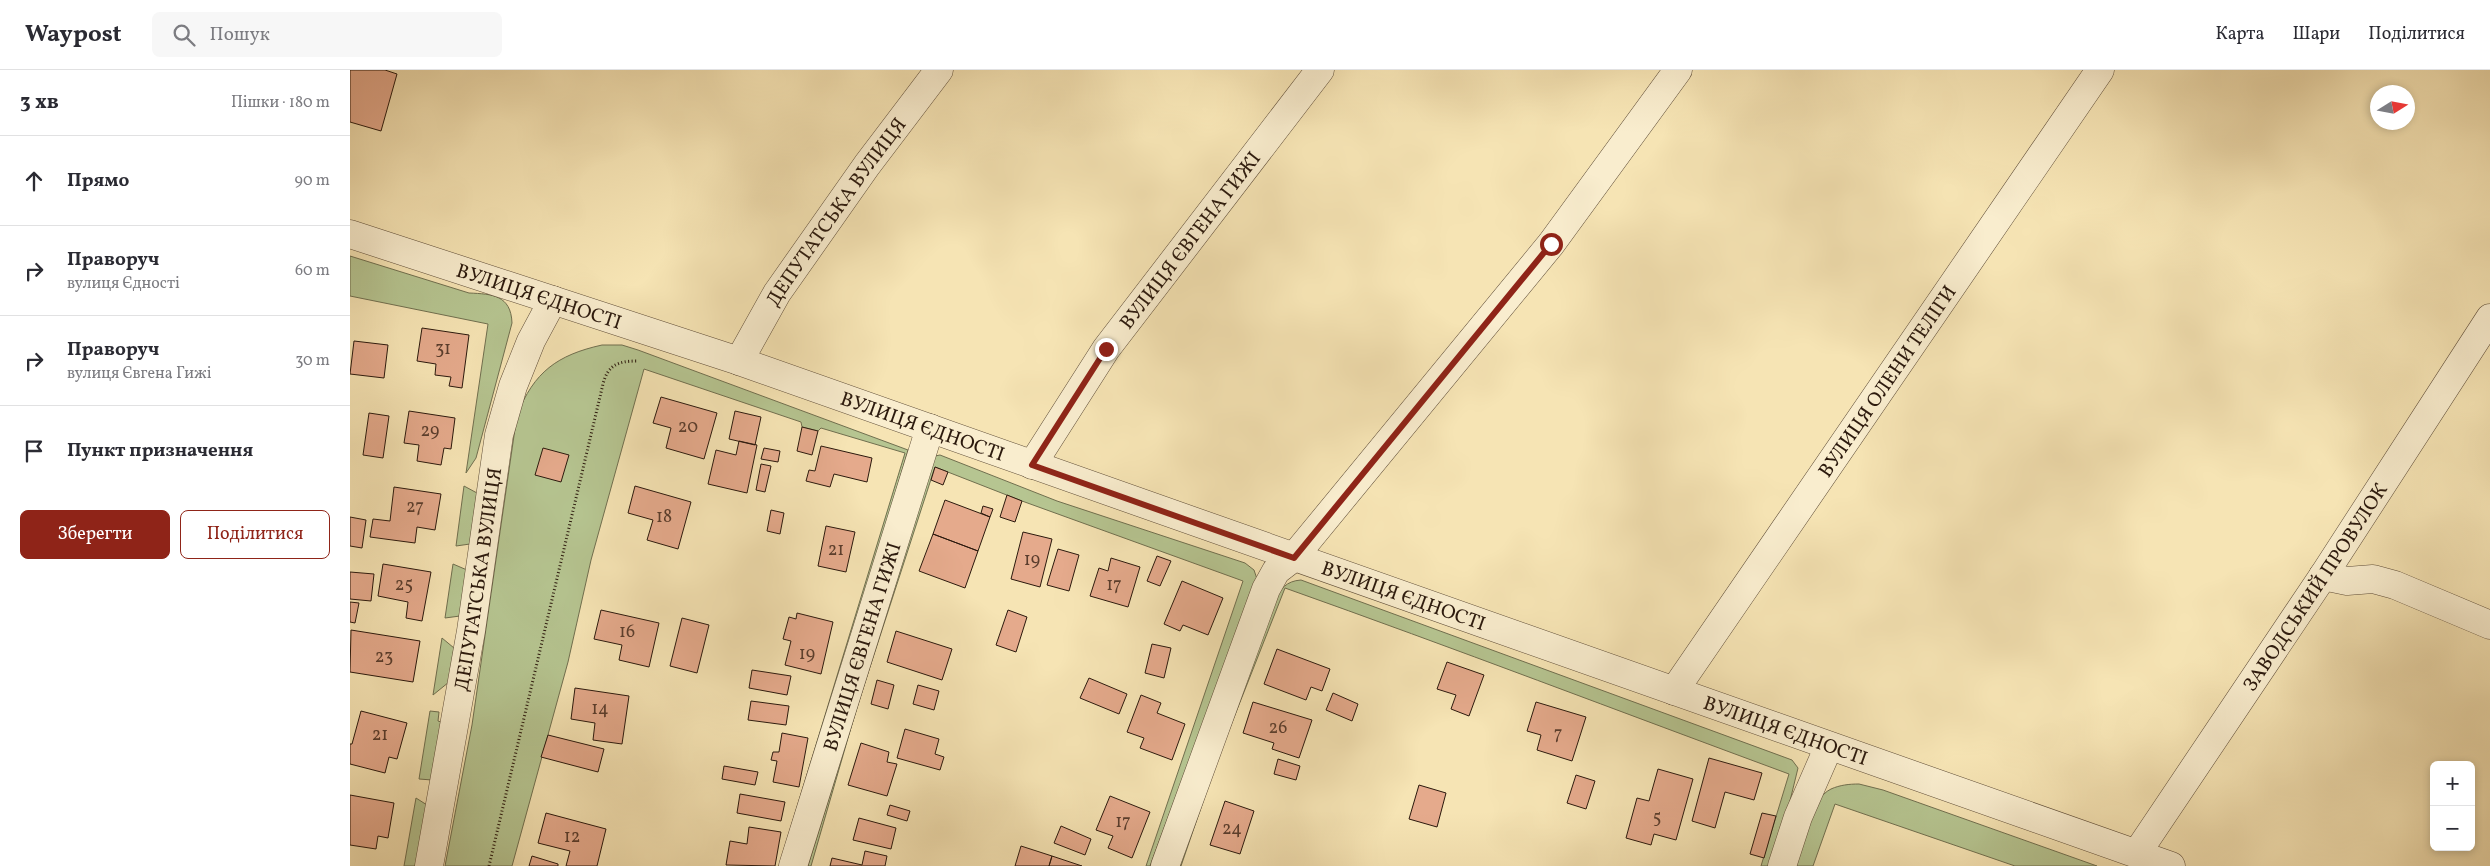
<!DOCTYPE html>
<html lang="uk">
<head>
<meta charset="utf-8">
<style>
	body { margin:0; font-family:Vollkorn,serif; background:#f7f7f7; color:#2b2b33 }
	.controls { position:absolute; right:15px; bottom:15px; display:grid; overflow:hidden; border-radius:8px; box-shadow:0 2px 8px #0003 }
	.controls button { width:45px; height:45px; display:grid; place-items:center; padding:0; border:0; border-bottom:1px solid #e1e1e2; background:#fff; color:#2b2b33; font:25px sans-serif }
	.compass { position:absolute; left:2020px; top:15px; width:45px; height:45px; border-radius:50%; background:#fff; box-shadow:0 2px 8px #0003; rotate:79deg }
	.stop { position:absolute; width:15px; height:15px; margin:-11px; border:4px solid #8f2418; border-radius:50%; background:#fff }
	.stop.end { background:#8f2418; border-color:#fff; box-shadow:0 1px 5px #0008 }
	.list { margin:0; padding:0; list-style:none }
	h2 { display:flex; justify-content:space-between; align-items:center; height:65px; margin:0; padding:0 20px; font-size:21px }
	h2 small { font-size:16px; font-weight:400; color:#7c7c81 }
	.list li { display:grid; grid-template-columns:32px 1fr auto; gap:15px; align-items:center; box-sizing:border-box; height:90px; padding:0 20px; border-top:1px solid #e1e1e2 }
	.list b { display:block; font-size:19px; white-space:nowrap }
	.list p { margin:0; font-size:16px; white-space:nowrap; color:#7c7c81 }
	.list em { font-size:16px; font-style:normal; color:#7c7c81 }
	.actions { display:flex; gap:10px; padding:15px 20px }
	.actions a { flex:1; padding:11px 0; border:1px solid #8f2418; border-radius:8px; text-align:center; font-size:18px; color:#8f2418 }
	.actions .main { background:#8f2418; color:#fff }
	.icon { flex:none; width:28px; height:28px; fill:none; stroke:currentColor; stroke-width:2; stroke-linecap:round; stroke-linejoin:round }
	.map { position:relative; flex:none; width:2140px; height:796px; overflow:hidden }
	header { display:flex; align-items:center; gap:30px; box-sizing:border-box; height:70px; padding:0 25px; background:#fff; border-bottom:1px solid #e1e1e2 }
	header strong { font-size:24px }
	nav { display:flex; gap:28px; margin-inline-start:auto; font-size:18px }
	.search { width:350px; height:45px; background:#f7f7f7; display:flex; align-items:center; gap:12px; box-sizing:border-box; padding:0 18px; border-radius:8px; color:#7c7c81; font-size:19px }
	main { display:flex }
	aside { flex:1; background:#fff }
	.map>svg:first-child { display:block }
</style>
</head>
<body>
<header>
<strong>Waypost</strong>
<div class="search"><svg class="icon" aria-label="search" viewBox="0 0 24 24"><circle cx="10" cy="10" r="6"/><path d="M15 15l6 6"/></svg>Пошук</div>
<nav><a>Карта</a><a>Шари</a><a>Поділитися</a></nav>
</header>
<main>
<aside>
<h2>3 хв<small>Пішки · 180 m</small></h2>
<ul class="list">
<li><svg class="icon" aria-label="ahead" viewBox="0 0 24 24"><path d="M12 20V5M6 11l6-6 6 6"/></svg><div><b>Прямо</b></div><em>90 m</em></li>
<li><svg class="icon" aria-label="right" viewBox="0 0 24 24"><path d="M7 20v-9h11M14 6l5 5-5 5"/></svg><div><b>Праворуч</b><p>вулиця Єдності</p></div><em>60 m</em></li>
<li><svg class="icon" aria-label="right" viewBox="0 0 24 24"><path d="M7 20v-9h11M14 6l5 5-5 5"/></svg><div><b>Праворуч</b><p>вулиця Євгена Гижі</p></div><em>30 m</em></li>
<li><svg class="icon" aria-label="arrive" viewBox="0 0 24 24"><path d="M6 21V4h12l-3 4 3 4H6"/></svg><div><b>Пункт призначення</b></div></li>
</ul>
<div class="actions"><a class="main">Зберегти</a><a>Поділитися</a></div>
</aside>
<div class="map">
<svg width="2140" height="796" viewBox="0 0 2140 796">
	<rect width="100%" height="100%" fill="#f6e4b4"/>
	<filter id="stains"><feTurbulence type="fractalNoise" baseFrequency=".004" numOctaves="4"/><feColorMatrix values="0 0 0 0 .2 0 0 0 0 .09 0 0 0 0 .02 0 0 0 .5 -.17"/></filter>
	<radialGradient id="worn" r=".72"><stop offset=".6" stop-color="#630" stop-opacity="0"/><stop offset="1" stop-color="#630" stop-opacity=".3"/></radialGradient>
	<path fill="#b6c591" stroke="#706f4f" d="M0 186 119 223C142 224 161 225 162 253L126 388 116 403 138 254 0 226Z
		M252 275H272L288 280 558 380 437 796H429L555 383 471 358 468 361 452 357 451 352 294 299 241 490 218 592 162 796H95L122 655 167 345C184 302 207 285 252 275Z
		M590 385 707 431 895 493 904 500 907 509 800 796H796L893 511 672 431 585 397 507 637 461 796H458L585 386Z
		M114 416 127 423 120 474 106 476Z
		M103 494 117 500 110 546 95 548Z
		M951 510 1442 690 1448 698 1438 739 1419 796H1411L1439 704C1271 642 1104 578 935 518L868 688 831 796H822L922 531C931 519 936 511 951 510Z
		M92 568 104 578 99 612 83 625Z
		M80 641 89 642 88 651 94 653 82 710 69 709Z
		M1509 714 1533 720 1747 796H1665L1485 734 1463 796H1443C1450 775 1460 729 1481 719 1490 715 1499 714 1509 714Z
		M66 728 77 735 68 796H54Z"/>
	<path fill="#e5aa8c" stroke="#2b190d" d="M0 0H35L47 4 31 61 0 52Z
		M72 258 119 265 112 318 99 316 101 307 85 305 86 294 67 291Z
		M4 271 38 275 34 308 0 304Z
		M311 327 367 343 354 389 316 378 321 358 303 353Z
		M59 341 105 348 101 379 94 378 91 395 67 391 69 375 54 373Z
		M385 341 411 347 405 375 379 369Z
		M19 343 39 346 33 388 13 385Z
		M452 357 468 361 462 385 447 381Z
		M389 371 407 375 397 423 358 414 366 380 386 385Z
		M471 376 522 388 517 412 484 404 480 417 456 411 459 400 465 401Z
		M193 378 219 385 211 412 185 405Z
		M414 378 430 381 428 392 411 389Z
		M411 394 421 396 415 422 406 420Z
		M585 397 598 402 593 415 581 410Z
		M285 416 341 432 328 479 297 470 303 450 278 443Z
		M44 417 91 424 85 460 67 457 65 473 20 467 23 449 40 451Z
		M657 425 672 431 665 452 650 447Z
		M595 430 640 447 628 481 583 464Z
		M633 436 643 439 640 447 631 443Z
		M421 440 434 443 430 464 417 461Z
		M0 447 16 450 12 478 0 476Z
		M476 456 505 462 496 502 468 496Z
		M673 462 702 469 690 517 661 509Z
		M583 464 628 481 615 518 569 501Z
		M708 479 729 485 719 521 697 515Z
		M807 486 821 491 810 516 797 511Z
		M761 488 790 497 778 537 740 526 749 498 758 501Z
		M33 494 81 502 72 551 56 548 58 532 28 526Z
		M0 502 24 504 21 531 0 529Z
		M832 511 873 528 858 565 833 555 830 561 814 554Z
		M0 532 9 533 5 553 0 552Z
		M251 540 309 553 299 597 269 590 272 575 244 569Z
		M658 540 677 547 666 582 646 575Z
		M447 543 483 552 471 604 435 595 441 571 433 569 439 547 446 549Z
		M332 548 359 555 347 603 320 596Z
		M1 560 70 571 63 612 0 602Z
		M546 561 602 579 592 610 537 592Z
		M802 574 821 578 814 608 795 603Z
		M927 579 980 599 972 621 961 617 956 630 914 614Z
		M1097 592 1134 605 1119 646 1101 639 1106 625 1087 619Z
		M402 600 441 606 437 625 399 618Z
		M739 608 777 624 769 644 730 628Z
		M527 610 544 615 538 639 521 634Z
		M568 615 589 621 584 640 563 634Z
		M225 618 279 626 272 674 243 670 245 653 221 649Z
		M983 623 1008 634 1002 651 976 640Z
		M791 625 811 633 807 643 835 654 822 690 790 678 794 668 777 662Z
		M401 631 439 636 436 655 398 650Z
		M903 632 962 650 949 688 922 679 924 673 893 663Z
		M1186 632 1236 647 1222 691 1187 680 1191 665 1177 661Z
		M11 641 57 653 47 689 39 687 35 703 0 694V674H2Z
		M555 659 589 669 585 684 594 687 590 700 547 688Z
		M432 663 458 668 449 717 423 712 427 691 421 690 423 682H429Z
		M198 665 254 679 248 702 191 687Z
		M511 673 539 682 537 692 547 694 537 726 498 715Z
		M1359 688 1412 703 1404 730 1375 722 1365 758 1342 751Z
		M928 689 950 696 946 710 924 704Z
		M374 696 408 702 405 715 372 709Z
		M1308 699 1343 709 1326 770 1304 764 1301 775 1276 768 1287 728 1299 731Z
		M1226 705 1245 711 1236 739 1217 733Z
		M1069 715 1096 723 1087 757 1059 749Z
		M390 724 435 732 431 751 387 743Z
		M0 725 44 733 38 768 28 766 26 779 0 775Z
		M760 726 800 742 782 788 758 778 763 766 746 760Z
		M875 731 904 741 890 784 860 775Z
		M540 735 560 741 557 751 537 745Z
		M196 743 256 759 247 796H216L220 781 188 773Z
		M1412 743 1426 746 1414 788 1400 784Z
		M509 748 546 758 541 779 503 770Z
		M711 756 741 769 735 785 704 773Z
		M399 757 431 762 425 796 376 795 380 771 397 774Z
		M671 776 702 786 699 796H665Z
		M515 781 537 786 535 796H480L482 788 512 795Z
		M182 786 208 794V796H179Z
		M702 786 732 796H699Z"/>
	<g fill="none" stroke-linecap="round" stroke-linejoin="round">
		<defs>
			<g id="street">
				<path id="s1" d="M0 164 389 291 1821 796"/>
				<path id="s2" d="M389 291 427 223 517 95 589 0"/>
				<path id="s3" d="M682 395 756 279 970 0"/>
				<path d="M1973 506 1997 511 2023 509 2045 515 2140 555"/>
				<path id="s4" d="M1324 621 1750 0"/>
				<path id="s5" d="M1787 783 1973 506 2140 248"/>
				<path id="s6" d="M79 796 121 561 149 365 163 316 181 271 203 230"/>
				<path id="s7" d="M443 796 580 358"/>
				<path d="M815 796 916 519 926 501 943 488 1201 174 1328 0"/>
				<path d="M1432 796 1448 747 1479 676"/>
			</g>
		</defs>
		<use href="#street" stroke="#5e4c37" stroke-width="29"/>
		<path stroke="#2b190d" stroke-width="3" stroke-dasharray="1 2.5" stroke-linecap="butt" d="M139 796 253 314C258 295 268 291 287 291"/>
		<use href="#street" stroke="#f9edce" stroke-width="28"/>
	</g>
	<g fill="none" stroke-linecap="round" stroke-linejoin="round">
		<path stroke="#8f2418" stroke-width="6" d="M756 279 682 395 944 488 1201 174"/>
	</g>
	<g text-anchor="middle" stroke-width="4.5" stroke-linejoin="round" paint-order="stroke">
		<g font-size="18" fill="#5a3d2d">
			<text x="93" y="284">31</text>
			<text x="338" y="362">20</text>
			<text x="80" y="366">29</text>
			<text x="65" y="442">27</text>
			<text x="314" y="452">18</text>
			<text x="486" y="485">21</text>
			<text x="682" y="495">19</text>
			<text x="54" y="520">25</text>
			<text x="764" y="520">17</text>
			<text x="277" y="567">16</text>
			<text x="457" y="589">19</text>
			<text x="34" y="592">23</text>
			<text x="250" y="644">14</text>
			<text x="928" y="663">26</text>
			<text x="1208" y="669">7</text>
			<text x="30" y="670">21</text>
			<text x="1307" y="753">5</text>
			<text x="773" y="757">17</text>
			<text x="882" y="764">24</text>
			<text x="222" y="772">12</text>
		</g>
		<g font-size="20" fill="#2b190d" stroke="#f9edce">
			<text dy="7" stroke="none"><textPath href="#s2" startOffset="178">ДЕПУТАТСЬКА ВУЛИЦЯ</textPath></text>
			<text dy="7" stroke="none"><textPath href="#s3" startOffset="275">ВУЛИЦЯ ЄВГЕНА ГИЖІ</textPath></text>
			<text dy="7" stroke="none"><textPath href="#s1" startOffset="199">ВУЛИЦЯ ЄДНОСТІ</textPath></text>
			<text dy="7" stroke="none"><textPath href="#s4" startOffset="376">ВУЛИЦЯ ОЛЕНИ ТЕЛІГИ</textPath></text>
			<text dy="7" stroke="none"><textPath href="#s1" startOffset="604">ВУЛИЦЯ ЄДНОСТІ</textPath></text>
			<text dy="7" stroke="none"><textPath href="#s6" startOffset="291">ДЕПУТАТСЬКА ВУЛИЦЯ</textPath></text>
			<text dy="7" stroke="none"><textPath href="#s5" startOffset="320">ЗАВОДСЬКИЙ ПРОВУЛОК</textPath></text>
			<text dy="7" stroke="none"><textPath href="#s1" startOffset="1114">ВУЛИЦЯ ЄДНОСТІ</textPath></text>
			<text dy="7" stroke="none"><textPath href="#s7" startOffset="230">ВУЛИЦЯ ЄВГЕНА ГИЖІ</textPath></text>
			<text dy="7" stroke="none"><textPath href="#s1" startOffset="1519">ВУЛИЦЯ ЄДНОСТІ</textPath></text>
		</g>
	</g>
	<rect width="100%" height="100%" filter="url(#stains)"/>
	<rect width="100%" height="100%" fill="url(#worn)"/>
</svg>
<div class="controls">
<button>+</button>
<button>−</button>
</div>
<svg class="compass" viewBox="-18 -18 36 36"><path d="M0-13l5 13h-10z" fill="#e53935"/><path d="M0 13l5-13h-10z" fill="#7c7c81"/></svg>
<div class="stop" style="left:1201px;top:174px"></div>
<div class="stop end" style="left:756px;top:279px"></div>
</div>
</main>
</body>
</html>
